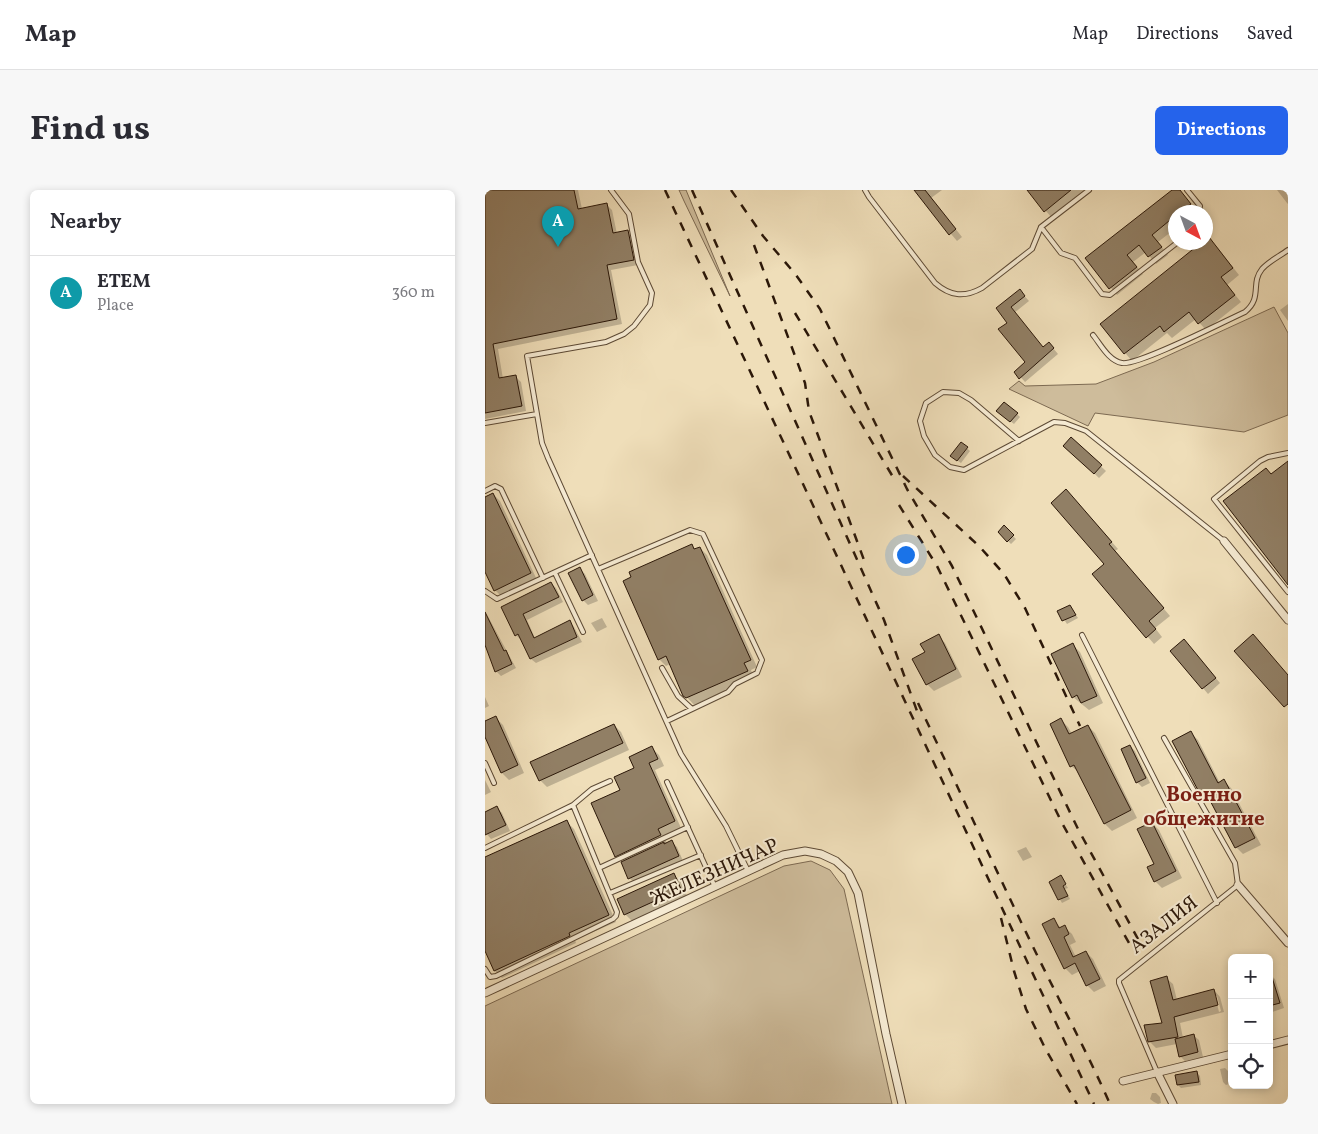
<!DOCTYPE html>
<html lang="en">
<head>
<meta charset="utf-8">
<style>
	body { margin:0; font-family:Vollkorn,serif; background:#f7f7f7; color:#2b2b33 }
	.controls { position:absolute; right:15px; bottom:15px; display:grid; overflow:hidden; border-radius:8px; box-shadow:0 2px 8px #0003 }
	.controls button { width:45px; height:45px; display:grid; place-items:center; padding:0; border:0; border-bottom:1px solid #e1e1e2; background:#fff; color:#2b2b33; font:25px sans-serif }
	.compass { position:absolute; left:683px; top:15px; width:45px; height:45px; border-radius:50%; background:#fff; box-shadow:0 2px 8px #0003; rotate:139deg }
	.you { position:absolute; left:420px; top:364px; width:18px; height:18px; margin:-12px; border:4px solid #fff; border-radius:50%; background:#1a73e8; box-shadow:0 0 0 8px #1a73e833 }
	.badge { display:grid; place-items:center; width:32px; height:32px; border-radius:50%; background:#2563eb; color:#fff; font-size:16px; font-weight:700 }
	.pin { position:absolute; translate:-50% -41px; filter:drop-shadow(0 1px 2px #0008) }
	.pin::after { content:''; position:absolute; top:26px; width:18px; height:15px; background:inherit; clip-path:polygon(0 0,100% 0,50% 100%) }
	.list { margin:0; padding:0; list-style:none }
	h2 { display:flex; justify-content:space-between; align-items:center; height:65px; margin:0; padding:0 20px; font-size:21px }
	h2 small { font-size:16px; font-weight:400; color:#7c7c81 }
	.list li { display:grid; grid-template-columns:32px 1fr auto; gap:15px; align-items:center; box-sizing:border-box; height:75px; padding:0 20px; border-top:1px solid #e1e1e2 }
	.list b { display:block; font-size:19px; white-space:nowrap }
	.list p { margin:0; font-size:16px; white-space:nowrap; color:#7c7c81 }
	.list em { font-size:16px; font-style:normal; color:#7c7c81 }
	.icon { flex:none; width:28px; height:28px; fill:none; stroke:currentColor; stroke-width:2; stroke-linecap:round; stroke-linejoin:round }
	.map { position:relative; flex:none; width:803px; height:914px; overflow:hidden; border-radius:8px }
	header { display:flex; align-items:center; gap:30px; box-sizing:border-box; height:70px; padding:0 25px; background:#fff; border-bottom:1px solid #e1e1e2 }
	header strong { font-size:24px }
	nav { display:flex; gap:28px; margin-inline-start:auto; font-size:18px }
	.intro { display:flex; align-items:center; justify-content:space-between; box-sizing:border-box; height:120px; padding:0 30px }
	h1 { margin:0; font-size:35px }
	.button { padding:12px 22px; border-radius:8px; background:#2563eb; color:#fff; font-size:18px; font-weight:700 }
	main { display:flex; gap:30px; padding:0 30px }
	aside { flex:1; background:#fff; border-radius:8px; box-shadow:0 2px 8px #0003 }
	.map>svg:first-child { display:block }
</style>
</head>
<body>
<header>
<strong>Map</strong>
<nav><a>Map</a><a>Directions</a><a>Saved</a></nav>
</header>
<div class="intro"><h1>Find us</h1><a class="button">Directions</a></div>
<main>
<aside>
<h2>Nearby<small></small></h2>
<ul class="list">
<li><span class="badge" style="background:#0f9aa8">A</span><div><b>ЕТЕМ</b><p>Place</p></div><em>360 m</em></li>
</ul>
</aside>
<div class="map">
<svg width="803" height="914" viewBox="0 0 803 914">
	<rect width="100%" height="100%" fill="#efdeb9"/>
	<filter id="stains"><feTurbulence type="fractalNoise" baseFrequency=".004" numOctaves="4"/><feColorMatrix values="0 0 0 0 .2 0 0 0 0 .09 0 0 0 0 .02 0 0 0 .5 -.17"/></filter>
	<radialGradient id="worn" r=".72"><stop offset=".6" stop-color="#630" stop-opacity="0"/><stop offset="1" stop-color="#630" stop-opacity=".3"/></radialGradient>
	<path fill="#cebc9b" stroke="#7d6a52" d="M194 0H201L245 106 199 11Z
		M789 117 803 143V225L759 242 610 223 603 236 524 199 534 191 540 196 611 194 669 172Z
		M326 671 345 680 359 699 407 914H0V816L299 676Z"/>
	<path fill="#0003" fill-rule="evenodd" d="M0 0H93L97 19 122 15 127 20 132 44 143 42 148 47 153 75 126 80 137 134 13 159 18 189 31 187 36 192 41 221 0 229Z
		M429 0H457L446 8 477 47 472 51Z
		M543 0H602L567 28Z
		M689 0H694L712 22H691V38L673 52 683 65 671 74 661 62 648 72 658 84 632 105 602 69Z
		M792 0H803V14L802 13Z
		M731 56 754 85 742 95 756 112 721 140 711 129 687 148 682 143 647 171 616 134Z
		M535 101 544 111 529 123 558 158H568L573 164 540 192 531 182 542 173 523 133 513 119Z
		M803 114V131L795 120Z
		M516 224H532L535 227 529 234Z
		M586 249 621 281 614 288 580 256Z
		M477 254 485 261 476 273 470 269Z
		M8 304 15 311 52 390 17 407 10 400 0 379V308Z
		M588 308 633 359 630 361 685 426 670 438 677 447 669 454 609 384 621 374Z
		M519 337 531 349 526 354 514 342Z
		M207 356 211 360 215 358 222 365 272 477 266 480 269 488 209 515 200 505 185 474 181 476 174 469Z
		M95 379 100 384 113 411 103 415 98 410Z
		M66 393 71 398 78 412 42 430 50 448 85 432 89 437 97 452 51 473 46 469 36 450 31 445 18 418Z
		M585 416 593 428 582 434 574 422Z
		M0 421 31 478 16 486 11 481 0 452Z
		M117 428 122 437 112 442 106 433Z
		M453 446 460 453 477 487 449 501 442 494 441 463Z
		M588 455 595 462 618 513 604 520 588 507Z
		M704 456 735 493 723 504 687 461Z
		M0 507 4 516 0 518Z
		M11 528 18 535 39 583 24 590 17 583 0 544V533Z
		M576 530 583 537 587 544 603 536 610 543 652 628 627 641 620 634 594 582 586 576Z
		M129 535 136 542 144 560 62 597 55 590Z
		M706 543 713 550 735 593 739 591 746 598 776 655 758 664 751 657 726 609 723 610 716 603 689 551Z
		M645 556 650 561 665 593 657 597 652 592Z
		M167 558 174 565 179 576 170 580 196 638 179 646 182 654 187 652 192 657 198 671 150 693 144 688 137 673 131 666 136 601Z
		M0 590 6 602 0 605Z
		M12 618 17 623 25 641 6 649 0 642V623Z
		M82 632 89 639 131 732 90 750 91 753 17 788 10 781 0 758V669Z
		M667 633 674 640 697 688 677 698 670 691Z
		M541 657 547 667 538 671 532 661Z
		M189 685 196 692 202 706 147 731 140 724Z
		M576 687 583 698 580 699 585 709 577 713 565 692Z
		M569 730 576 738 580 737 587 744 591 752 585 755 591 767 601 762 608 769 621 796 609 802 602 795 595 781 587 785 580 778Z
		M784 784 790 789 799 818 784 823Z
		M681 788 688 794 692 810 729 800 735 807 739 822 695 833 698 848 708 845 714 850 718 867 700 871 695 866 692 854 671 858 664 851 678 834ZM730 806H732L736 821 734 822Z
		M740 878 743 881 747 893 741 895 738 892 735 879Z
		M711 882 715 886 716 895 696 898 693 895Z
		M667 903H671L675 907 676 913 673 914 669 912 665 909Z"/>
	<path fill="#917f65" stroke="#2c1809" d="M0 0H89L93 19 122 13 128 43 143 40 149 70 122 75 132 129 8 154 14 188 31 185 37 216 0 223Z
		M429 0H440L471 39 464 45Z
		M542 0H586L559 22Z
		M687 0H695L706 14 695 22H690V26L667 45 677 57 663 67 654 55 642 65 652 77 624 99 600 68Z
		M724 47 748 78 736 87 750 105 713 134 704 122 679 142 675 136 639 164 615 134 717 52H720V50Z
		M535 99 540 106 526 117 558 157 564 152 569 158 534 189 529 182 540 172 513 139 522 133 511 118Z
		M519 212 533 223 525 232 511 221Z
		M586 247 617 275 609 284 578 256Z
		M476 252 483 257 472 271 465 266Z
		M803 271V395L738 311 781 278 786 284Z
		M581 299 627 352 624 354 679 418 664 431 671 439 661 448 607 384 619 374 566 313Z
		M8 303 46 383 9 401 0 382V307Z
		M519 335 529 345 522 352 513 342Z
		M207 354 209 359 215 357 266 470 259 473 263 481 201 508 198 506 181 466 173 470 138 391 146 387 144 382Z
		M95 377 108 405 97 411 83 383Z
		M66 392 74 407 38 424 49 448 85 430 92 447 45 469 33 444 30 446 16 417Z
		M585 415 591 425 577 431 572 421Z
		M0 422 19 461 21 460 27 474 10 482 0 455Z
		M454 444 471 479 441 495 427 469 440 462 435 454Z
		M768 444 803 485V514L799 517 749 461Z
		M699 449 731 488 717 499 685 461Z
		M588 453 612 506 596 513 592 505 587 508 566 464Z
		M11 526 33 575 16 583 0 547V531Z
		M576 528 584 544 603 535 646 620 619 634 589 575 585 577 565 534Z
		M129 534 138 553 54 591 45 572Z
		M706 541 733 593 739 589 770 648 750 658 720 601 715 604 687 551Z
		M645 555 661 588 651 593 636 559Z
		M167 556 173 569 164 573 190 631 173 639 176 645 130 667 106 613 135 600 129 587 149 578 144 567Z
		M12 616 21 635 0 645V622Z
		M82 630 124 725 84 743 85 746 9 781 0 761V667Z
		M667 632 691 681 669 692 662 677 669 674 652 639Z
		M187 650 194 666 143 689 136 672 179 652V654Z
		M189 683 196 699 139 725 132 709Z
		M576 685 581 694 578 696 583 706 573 710 564 692Z
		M569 728 574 738 580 735 584 744 579 747 588 767 601 761 615 789 601 796 590 773 579 779 557 734Z
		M786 784 795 813 784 816V785Z
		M682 786 688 810 729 799 733 815 689 827 693 847 663 852 659 835 677 833 665 791Z
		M709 844 713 862 694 867 690 849Z
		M712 881 714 892 692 895 690 885Z"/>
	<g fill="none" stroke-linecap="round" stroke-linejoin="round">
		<defs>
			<path id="lane" d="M380 0 384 7 450 93C465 106 479 108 497 98L547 59 556 37 604 0
				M702 0 715 16 714 22
				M556 37 576 63 590 68 617 104 625 105 693 52
				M608 145C616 155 624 171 637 173 653 176 740 131 760 122 778 107 765 94 777 79 784 71 795 66 803 60
				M52 224 57 253 63 268 196 564 241 636 263 681
				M0 233 52 224 42 166 121 152 139 144 149 136 165 115 167 103 153 72 144 24 126 0
				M534 251 486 210 474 203 458 202 441 213 435 231 439 246 450 265 465 277 479 280 569 232 580 233 601 241 739 351
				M803 263 783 267 775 271 729 309 803 402
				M0 301 10 296 16 299 58 388
				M113 379 205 340 218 344 277 470 272 483 250 494 243 502 182 531
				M70 383 98 442
				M0 401 12 409 107 365
				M597 445 732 713
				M177 478 193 506 207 519
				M0 573 9 593
				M182 592 230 697
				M0 658 88 615 107 599 125 591
				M114 678 203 637
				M125 703 216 665
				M0 779 5 787 11 786 128 729 131 726 132 722 88 615
				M672 882 634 793V790L753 695 750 673 679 548"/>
			<path id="street" d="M739 351 803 430
				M753 695 803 753
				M0 803 298 665 320 661 336 664 351 671 363 682 373 703 401 844 417 914
				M784 855 803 850
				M672 882 688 914
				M638 891 747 864"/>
		</defs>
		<use href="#lane" stroke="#5d4a35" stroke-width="6"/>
		<use href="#street" stroke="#5d4a35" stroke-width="9"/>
		<use href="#lane" stroke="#f5ead2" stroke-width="4"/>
		<use href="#street" stroke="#f5ead2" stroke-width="7"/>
		<path stroke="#2c1809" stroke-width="2.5" stroke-dasharray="9 9" stroke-linecap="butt" d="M180 0 609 914
			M207 0 399 430 432 521
			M246 0 278 46 311 85 335 119 422 299 467 376 593 639 653 749
			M269 55 320 193 324 221 379 370
			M310 123 411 292
			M418 286 494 356 519 384 540 418 595 536
			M414 315 452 376 577 633 644 753
			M433 513C473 597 512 683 553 767 577 816 603 864 625 914
			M516 728 529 781 541 819 561 860 592 914"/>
	</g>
	<g text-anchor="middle" stroke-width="4" stroke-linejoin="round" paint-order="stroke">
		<g font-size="20" fill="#2c1809" stroke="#f5ead2">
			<text transform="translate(229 681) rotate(-24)" y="7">ЖЕЛЕЗНИЧАР</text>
			<text transform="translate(678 734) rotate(-38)" y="7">АЗАЛИЯ</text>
		</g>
		<g font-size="21" font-weight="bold" fill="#7a1f14" stroke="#f5ead2">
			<text x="719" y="611">Военно<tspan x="719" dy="24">общежитие</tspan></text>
		</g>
	</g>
	<rect width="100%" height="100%" filter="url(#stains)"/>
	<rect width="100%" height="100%" fill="url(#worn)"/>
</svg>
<div class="controls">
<button>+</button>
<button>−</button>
<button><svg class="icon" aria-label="locate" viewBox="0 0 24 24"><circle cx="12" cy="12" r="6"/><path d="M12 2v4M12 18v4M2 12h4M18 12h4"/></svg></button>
</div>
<svg class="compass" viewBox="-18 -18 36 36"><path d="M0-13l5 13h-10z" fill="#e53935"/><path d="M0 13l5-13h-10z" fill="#7c7c81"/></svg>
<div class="you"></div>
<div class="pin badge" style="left:73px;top:57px;background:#0f9aa8">A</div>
</div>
</main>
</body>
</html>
